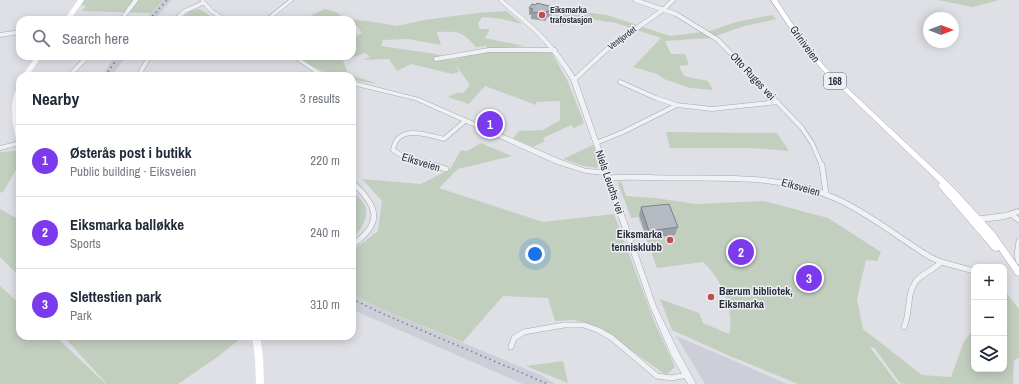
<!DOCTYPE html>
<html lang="en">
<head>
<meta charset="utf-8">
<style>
	body { margin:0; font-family:"Archivo Narrow",sans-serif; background:#f6f6f7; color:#1f2937 }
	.controls { position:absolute; right:12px; bottom:12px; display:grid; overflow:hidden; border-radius:8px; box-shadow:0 2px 10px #0003 }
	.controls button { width:36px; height:36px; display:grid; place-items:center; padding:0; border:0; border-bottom:1px solid #e0e1e3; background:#fff; color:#1f2937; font:20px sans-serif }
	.compass { position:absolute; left:923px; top:12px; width:36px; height:36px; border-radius:50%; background:#fff; box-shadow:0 2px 10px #0003; rotate:90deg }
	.you { position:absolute; left:535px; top:254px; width:14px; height:14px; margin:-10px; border:3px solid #fff; border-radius:50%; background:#1a73e8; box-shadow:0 0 0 6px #1a73e833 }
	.badge { display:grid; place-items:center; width:26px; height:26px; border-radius:50%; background:#7c3aed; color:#fff; font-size:13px; font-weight:700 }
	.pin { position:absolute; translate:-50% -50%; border:2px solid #fff; box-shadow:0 1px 4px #0006 }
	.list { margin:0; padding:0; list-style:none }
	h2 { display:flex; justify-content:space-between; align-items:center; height:52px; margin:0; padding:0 16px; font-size:17px }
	h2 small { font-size:13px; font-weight:400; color:#747a83 }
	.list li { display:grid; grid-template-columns:26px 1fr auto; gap:12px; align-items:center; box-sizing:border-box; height:72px; padding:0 16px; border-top:1px solid #e0e1e3 }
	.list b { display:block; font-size:15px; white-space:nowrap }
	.list p { margin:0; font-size:13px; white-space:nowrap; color:#747a83 }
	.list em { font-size:13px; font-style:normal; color:#747a83 }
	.icon { flex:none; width:22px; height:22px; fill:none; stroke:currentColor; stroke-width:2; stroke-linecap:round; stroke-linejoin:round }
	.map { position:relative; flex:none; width:1019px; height:384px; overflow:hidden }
	.search { position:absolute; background:#fff; box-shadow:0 2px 10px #0003; left:16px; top:16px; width:340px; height:44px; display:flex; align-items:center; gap:10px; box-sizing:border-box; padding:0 14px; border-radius:12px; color:#747a83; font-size:15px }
	.panel { position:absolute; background:#fff; box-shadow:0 2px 10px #0003; left:16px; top:72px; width:340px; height:268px; border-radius:12px }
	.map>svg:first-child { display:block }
</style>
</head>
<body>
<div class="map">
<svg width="1019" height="384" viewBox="0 0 1019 384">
	<rect width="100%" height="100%" fill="#dee0e6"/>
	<path fill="#cccfd7" d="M163 0H172L154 20H145Z
		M115 56H126L112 76H102Z
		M352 294 379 308 543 376 555 384H523L360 313 352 309Z
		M676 336 730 359 787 384H705Z"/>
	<path fill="#c2cfbf" d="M84 0H163L151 13 82 11 86 6 81 5Z
		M938 0H999L973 7Z
		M546 7 607 15 670 36 710 31 736 22 772 15 776 19 741 27 711 38 665 41 671 54H685L689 65 679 66 684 76 708 81 713 90 690 88 664 79 657 74 633 67 661 38 616 23 584 18 561 26 554 17 555 14 544 11Z
		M200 9 216 20H178L191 11Z
		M325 9 338 13 344 19 368 21 397 26 424 20 477 13 506 11 522 24 502 19 482 17 478 24 480 29H490L485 38 524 46 487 49 486 46 476 47C462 31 459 31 437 32L441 45 408 39 383 40 381 46 436 54 452 60 479 53 498 51 552 53 568 82 584 123 574 128 571 125 543 138 545 141 533 147 513 138 519 131 543 130 560 120V101L536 102V105L485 86 469 104 448 97 457 93H463L470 85 455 64 459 72 452 74 411 64 397 71 389 59 362 60 370 57 365 53 343 61 348 74 378 84 352 80V76H335L314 67 298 56H352L353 38 362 33 357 26 352 25V20H321L310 16Z
		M666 132 777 133 789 151 751 148H670Z
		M481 143 512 156 458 169 439 188 543 222 614 214 654 321 675 367 666 375 598 327 574 320 555 321 548 298 503 296 463 342 379 308 352 294V249L360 245 378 231 382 201 362 179 421 184 450 169 461 150 467 151Z
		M593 145 599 160 597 168 583 166 563 159Z
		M16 151 20 162 4 191 0 193V152Z
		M621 181 626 196 655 198 696 204 764 201 828 218 881 252 877 261 866 260 857 299 863 329 922 375 951 377 964 341 974 329V369H1004V290L1019 309V358L1014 360 1013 384H905L900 383 875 349 870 346 872 350 898 384H798L730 356 672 330 660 299 699 313 703 323 729 334C735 310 721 278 703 262L657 268 638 217 631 218 618 183Z
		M352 191C356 195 360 198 363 202 372 214 361 231 352 238Z
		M0 209 20 220V277L0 257Z
		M0 286 20 304V336H55L106 384H0Z
		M63 336H163L166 339 184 336H241V338L219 356 178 384H107Z
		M563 361 568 383 526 366Z"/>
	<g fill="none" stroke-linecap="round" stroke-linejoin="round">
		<defs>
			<path id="minor-far1" d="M635 0 676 14 718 40 802 128 812 143 822 166
				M121 20 136 0
				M175 20 185 11 203 3
				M0 35 20 32
				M436 59 489 50H555
				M69 76 88 56
				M138 76 150 56
				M574 80 606 50 664 9 673 0
				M620 82 656 98 677 105
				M596 143 623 132 677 105 712 109 778 102
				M0 148 20 143
				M436 166 421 161 404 157 393 150C397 124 426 134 444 139L465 121"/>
			<path id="minor" d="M434 165 446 169
				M822 165 826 194
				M609 178C629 176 649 178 670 178 727 178 784 175 837 199 870 214 899 238 930 257L941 262 974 271
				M352 182C378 206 384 223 352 245
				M1012 215 1019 220
				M1019 241 1017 256 1019 262
				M904 327C911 312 906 295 916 281 923 273 934 270 941 262
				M511 347 514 338 524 332 564 325H584L598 330 612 338 657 376 672 378 687 375"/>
			<path id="tertiary" d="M200 0H204L213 10 229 20C216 20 207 10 200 0Z
				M289 0H294L269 20H264Z
				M498 0H503C534 25 556 45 577 80L656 306 677 349 696 384H688L671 355 650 306 604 175 586 173 557 164 415 100 352 85V81L419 98 561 160 586 169 603 170 571 80C560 61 547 44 531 29 520 19 508 10 498 0Z
				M291 56H296L318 70 331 76H323L314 72Z
				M1019 209V214L1005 219 974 223 972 222 971 220 972 218 974 217 1005 213Z"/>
			<path id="primary" d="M771 0H777L801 37 826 68 953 187 995 233 1019 267V276L1016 275 999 250 996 251 993 250 939 187 938 185 940 183 822 70 797 39Z"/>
		</defs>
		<use href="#minor-far1" stroke="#a4a7af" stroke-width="5"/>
		<use href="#minor" stroke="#a4a7af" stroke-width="6"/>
		<use href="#tertiary" stroke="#a4a7af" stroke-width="1"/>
		<use href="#primary" stroke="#9ea3b1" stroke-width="1"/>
		<use href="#minor-far1" stroke="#f0f1f5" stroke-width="4"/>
		<use href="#minor" stroke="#f0f1f5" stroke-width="5"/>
		<use href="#tertiary" fill="#f0f1f5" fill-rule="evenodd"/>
		<path fill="#fff" fill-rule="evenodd" d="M78 0H84L70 20H64Z
			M36 56H42L28 76H22Z
			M20 86 18 114 20 143H18C12 131 8 93 20 86Z
			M252 336H260L263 357 264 384H256L255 357Z"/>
		<use href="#primary" fill="#fff" fill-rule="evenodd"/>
		<path stroke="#787e8e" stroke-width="1.5" stroke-dasharray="1.5 3.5" stroke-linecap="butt" d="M149 20 167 0
			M105 76 119 56
			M352 299 381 313 548 384"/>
	</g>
	<path fill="#9c9fa7" d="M536 5 553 7V13L550 18 547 17 545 21 531 19V15H529V8Z
		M641 207 678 227 675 235 647 239 639 215Z"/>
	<path fill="#7f8288" d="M553 7V13L550 18 551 11Z
		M547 11V17L545 21 546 14Z"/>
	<path fill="#b5b9c2" stroke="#7f8288" d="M537 3 553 7 551 11H547L546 14 531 12 533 9 529 8 532 4 536 5Z
		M669 204 678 227 649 231 641 207Z"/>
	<g fill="#c24b50" stroke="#edeff4" stroke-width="1.5">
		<circle cx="542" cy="15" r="4"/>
		<circle cx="670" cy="240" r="4"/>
		<circle cx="711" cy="297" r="4"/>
	</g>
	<g text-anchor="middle" stroke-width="3" stroke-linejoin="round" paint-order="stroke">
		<g font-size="9" font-weight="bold" fill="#282d3b" stroke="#edeff4" text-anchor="start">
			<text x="550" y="13">Eiksmarka<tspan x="550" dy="10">trafostasjon</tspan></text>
		</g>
		<g font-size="9" fill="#282d3b" stroke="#edeff4">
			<text transform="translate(622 38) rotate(-37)" y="3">Vestjordet</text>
		</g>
		<rect fill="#edeff4" stroke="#636772" stroke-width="1" x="824" y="73" width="22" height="16" rx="3"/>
		<g font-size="10" font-weight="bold" fill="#282d3b">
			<text x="835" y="85">168</text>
		</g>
		<g font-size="11" fill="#282d3b" stroke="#edeff4">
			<text transform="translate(805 44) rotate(54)" y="4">Griniveien</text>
			<text transform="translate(753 76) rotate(47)" y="4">Otto Ruges vei</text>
			<text transform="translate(421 162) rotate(17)" y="4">Eiksveien</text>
			<text transform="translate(610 182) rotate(71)" y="4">Niels Leuchs vei</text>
			<text transform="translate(801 187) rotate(16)" y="4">Eiksveien</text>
		</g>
		<g font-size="11" font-weight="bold" fill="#282d3b" stroke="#edeff4" text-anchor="end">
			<text x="662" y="238">Eiksmarka<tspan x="662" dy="13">tennisklubb</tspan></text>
			<text x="719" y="295" text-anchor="start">Bærum bibliotek,<tspan x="719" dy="13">Eiksmarka</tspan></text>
		</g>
	</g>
</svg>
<div class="controls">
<button>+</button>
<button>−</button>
<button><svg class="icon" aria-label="layers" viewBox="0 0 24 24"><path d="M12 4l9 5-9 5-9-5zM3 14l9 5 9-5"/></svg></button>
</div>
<svg class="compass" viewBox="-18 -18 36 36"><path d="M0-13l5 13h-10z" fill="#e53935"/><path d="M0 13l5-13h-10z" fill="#747a83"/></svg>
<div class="you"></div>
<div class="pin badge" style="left:490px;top:124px">1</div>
<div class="pin badge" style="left:741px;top:252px">2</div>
<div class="pin badge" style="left:809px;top:278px">3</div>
<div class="search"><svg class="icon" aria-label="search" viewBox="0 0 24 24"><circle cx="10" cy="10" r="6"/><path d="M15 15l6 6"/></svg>Search here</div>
<section class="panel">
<h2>Nearby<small>3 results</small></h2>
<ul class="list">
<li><span class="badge">1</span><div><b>Østerås post i butikk</b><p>Public building · Eiksveien</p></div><em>220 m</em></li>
<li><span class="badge">2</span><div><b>Eiksmarka balløkke</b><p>Sports</p></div><em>240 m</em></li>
<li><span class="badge">3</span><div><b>Slettestien park</b><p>Park</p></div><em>310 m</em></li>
</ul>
</section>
</div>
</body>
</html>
